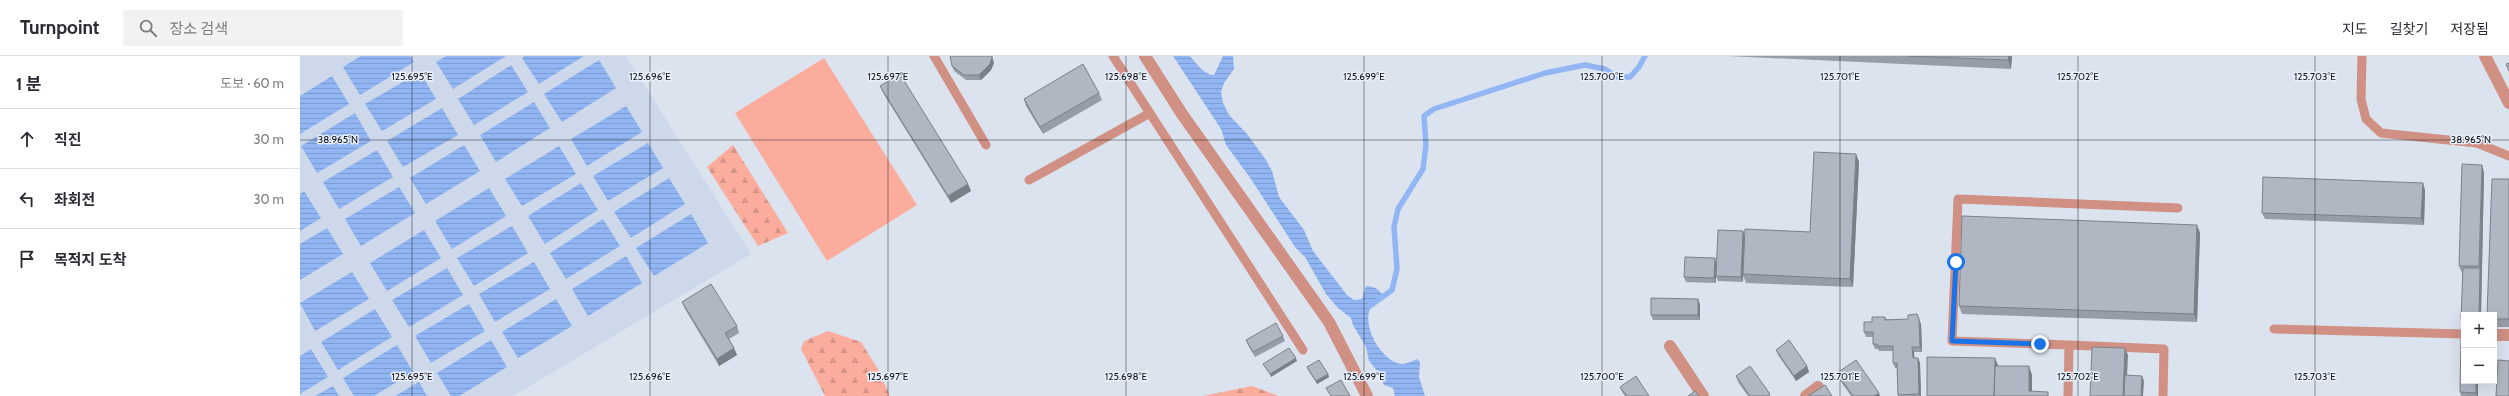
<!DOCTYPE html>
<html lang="ko">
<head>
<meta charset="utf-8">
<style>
	body { margin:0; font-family:Cabin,"Noto Sans KR",sans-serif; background:#f2f2f3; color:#2b2b33 }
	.controls { position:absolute; right:12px; bottom:12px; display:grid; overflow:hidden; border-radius:0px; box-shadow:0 4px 16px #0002 }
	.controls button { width:36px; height:36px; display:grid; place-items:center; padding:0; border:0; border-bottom:1px solid #e1e1e2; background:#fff; color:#2b2b33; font:20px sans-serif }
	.stop { position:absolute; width:12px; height:12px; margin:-9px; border:3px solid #1a73e8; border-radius:50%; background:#fff }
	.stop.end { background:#1a73e8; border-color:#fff; box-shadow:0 1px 4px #0008 }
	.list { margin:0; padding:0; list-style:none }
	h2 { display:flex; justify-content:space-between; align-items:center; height:52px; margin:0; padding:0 16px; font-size:17px }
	h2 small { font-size:13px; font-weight:400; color:#7c7c81 }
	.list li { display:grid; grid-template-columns:26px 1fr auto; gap:12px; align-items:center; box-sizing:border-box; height:60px; padding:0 16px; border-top:1px solid #e1e1e2 }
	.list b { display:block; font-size:15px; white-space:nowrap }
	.list em { font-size:13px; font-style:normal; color:#7c7c81 }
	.icon { flex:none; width:22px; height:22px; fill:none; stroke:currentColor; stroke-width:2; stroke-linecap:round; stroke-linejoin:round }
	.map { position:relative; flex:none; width:2209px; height:340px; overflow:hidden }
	header { display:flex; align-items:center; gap:24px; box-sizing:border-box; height:56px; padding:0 20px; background:#fff; border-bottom:1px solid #e1e1e2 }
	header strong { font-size:19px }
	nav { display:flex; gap:22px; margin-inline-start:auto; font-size:14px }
	.search { width:280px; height:36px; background:#f2f2f3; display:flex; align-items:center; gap:10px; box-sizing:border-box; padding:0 14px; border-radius:0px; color:#7c7c81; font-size:15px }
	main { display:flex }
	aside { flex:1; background:#fff }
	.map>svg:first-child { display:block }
</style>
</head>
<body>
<header>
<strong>Turnpoint</strong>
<div class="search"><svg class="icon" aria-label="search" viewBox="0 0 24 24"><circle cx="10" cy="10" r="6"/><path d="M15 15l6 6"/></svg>장소 검색</div>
<nav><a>지도</a><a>길찾기</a><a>저장됨</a></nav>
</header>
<main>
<aside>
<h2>1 분<small>도보 · 60 m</small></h2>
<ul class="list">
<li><svg class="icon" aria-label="ahead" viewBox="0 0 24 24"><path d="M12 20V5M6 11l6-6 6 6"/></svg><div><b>직진</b></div><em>30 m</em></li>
<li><svg class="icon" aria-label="left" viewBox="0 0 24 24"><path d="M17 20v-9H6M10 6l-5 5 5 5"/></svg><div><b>좌회전</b></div><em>30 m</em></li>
<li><svg class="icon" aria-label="arrive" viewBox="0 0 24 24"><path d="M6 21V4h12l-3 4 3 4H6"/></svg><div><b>목적지 도착</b></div></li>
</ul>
</aside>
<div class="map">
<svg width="2209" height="340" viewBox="0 0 2209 340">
	<defs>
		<pattern id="forest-firs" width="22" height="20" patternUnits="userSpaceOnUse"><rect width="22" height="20" fill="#fbac9d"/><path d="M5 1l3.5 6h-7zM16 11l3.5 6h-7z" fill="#d69387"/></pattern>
		<pattern id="water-rules" width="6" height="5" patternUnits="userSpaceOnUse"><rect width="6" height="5" fill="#92b6f3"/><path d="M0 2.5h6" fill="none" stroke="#7d9cd0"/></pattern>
	</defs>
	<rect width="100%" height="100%" fill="#dbe3ef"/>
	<path fill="#cdd8eb" d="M0 0H326L451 198 213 340H0Z"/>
	<path fill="url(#forest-firs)" d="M433 89 488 177 458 190 407 111Z
		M528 275 561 286 579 315 590 340H525L501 293 504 285Z
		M952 330 979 340H903Z"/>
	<path fill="#fbac9d" d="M524 2 617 149 527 205 435 57Z"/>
	<path fill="url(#water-rules)" d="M61 0H110L114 6 60 39 43 11Z
		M146 0H206L153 33 136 6Z
		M225 0H284L239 28 222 2Z
		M873 0H890C896 7 904 19 914 19L923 0H933L934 13 924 27 921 36 923 47 929 59 947 78 966 104 972 115 979 141 1004 174 1013 195 1047 239 1054 244 1062 243 1066 230C1074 230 1081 234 1084 242 1078 245 1074 246 1070 253 1062 271 1082 306 1102 308 1107 308 1112 305 1117 303L1120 306 1119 321 1125 340H1095L1093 332 1084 329 1078 316 1069 305 1066 291 1053 269 1051 262 1038 252 1026 238 1005 201 995 191 951 123 926 89 921 73Z
		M299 4 316 32 262 66 244 38Z
		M211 9 228 36 174 69 158 43Z
		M120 16 136 43 82 75 65 48Z
		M32 20 49 48 0 78V40Z
		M234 46 250 72 196 106 180 79Z
		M326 50 342 76 287 110 271 83Z
		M142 52 158 79 103 111 87 85Z
		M55 57 71 85 17 117 1 90Z
		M348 87 363 112 308 145 293 120Z
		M164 89 180 115 126 148 110 122Z
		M259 90 276 118 222 150 205 123Z
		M77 94 93 121 39 153 23 126Z
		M369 122 385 148 331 182 314 156Z
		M281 127 298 154 245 188 228 160Z
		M99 131 115 157 61 190 45 163Z
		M189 132 206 160 152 193 135 165Z
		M4 135 21 162 0 175V138Z
		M391 158 408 187 354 220 336 192Z
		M303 163 320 190 266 223 250 197Z
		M212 170 228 197 174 230 157 202Z
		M27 172 43 198 0 224V188Z
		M124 174 141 202 87 235 70 207Z
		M326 200 342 227 288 260 272 233Z
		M234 206 250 233 195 266 179 238Z
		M147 212 163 239 109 271 92 244Z
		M52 216 69 243 15 275 0 247Z
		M256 243 272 270 218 302 202 276Z
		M169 248 185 275 131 307 115 280Z
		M75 253 92 281 38 314 21 286Z
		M191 284 207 311 159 340H151L137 317Z
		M97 289 113 316 74 340H54L43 322Z
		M11 293 28 321 0 338V300Z
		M119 326 127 340H95Z
		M33 330 39 340H15Z"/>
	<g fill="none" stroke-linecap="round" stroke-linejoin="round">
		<path stroke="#92b6f3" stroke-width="5.5" d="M1070 250 1092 234 1097 213 1094 171 1098 153 1123 113 1126 89 1124 60 1134 53 1245 17 1285 9 1305 13 1317 21H1330L1339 11 1345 0"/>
		<path stroke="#d09083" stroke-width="9" d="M634 0 686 89
			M813 0 1003 294
			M2062 0 2061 43 2066 63 2081 77 2177 87 2209 100
			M729 124 850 57
			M1974 273 2164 278
			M1769 289 1864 293 1863 340
			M1768 340 1769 289 1652 285 1658 143 1878 152"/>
		<path stroke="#d09083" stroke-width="12" d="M845 0 882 58 1029 266 1067 340
			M2185 0 2209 47
			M2194 279H2209
			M1370 290 1403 340
			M1506 340 1518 331"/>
	</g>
	<path fill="#979da8" d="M1427 0H1712L1711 13Z
		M694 7 691 14 681 24H666L654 15 652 10Z
		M580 30 668 128 671 135 651 147 583 37Z
		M799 37 802 44 743 78 726 50 724 43Z
		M1556 98 1559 106 1553 231 1446 227 1443 219V226L1418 225 1416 220 1443 175 1445 179 1510 176Z
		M2184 116 2181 259H2164V268H2163L2161 263 2163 217H2162L2159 210Z
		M2209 123V271H2194V259Z
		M2125 134 2124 169 1965 163 1962 157Z
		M1897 169 1900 177 1897 266 1662 258 1659 250Z
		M1415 202 1416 207V227L1386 226 1384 221Z
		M382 246 437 270 439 277 429 283 437 299 419 310 385 253Z
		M1400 248V264H1353L1351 259Z
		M1585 261 1586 263 1621 268 1622 296H1614V302H1618L1620 307 1621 340H1598L1597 312H1595L1593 307V295H1579L1578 293H1575L1573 288V281H1566L1564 276 1572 266Z
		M983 280 985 285 955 301 948 289 946 284Z
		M1476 294 1507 310 1509 316 1496 325 1478 299Z
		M1007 311 1028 318 1029 321 1017 328 1008 314Z
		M1537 317 1580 340H1551L1539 323Z
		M1436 320 1470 338V340H1448L1438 326Z
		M2178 325V340H2161L2160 336Z
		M1320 331 1349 340H1325L1322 336Z"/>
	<path fill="#7b8088" d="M692 0 694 7 691 14 681 24 679 19Z
		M1709 0H1712L1711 13 1708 4Z
		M1556 98 1559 106 1553 231 1550 223Z
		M2182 109 2184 116 2181 259H2179Z
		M2123 127 2125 134 2124 169 2121 162Z
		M668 128 671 135 651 147 648 140Z
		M1897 169 1900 177 1897 266 1894 258Z
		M1443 175 1445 180 1443 226 1441 221Z
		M1415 202 1416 207V227L1414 222Z
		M1398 243 1400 248V264L1398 259Z
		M1619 263 1621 268 1622 296 1620 291Z
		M1612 291 1614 296 1615 307 1613 302Z
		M434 292 437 299 419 310 417 303Z
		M1825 292 1828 299 1826 340H1823Z
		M996 302 997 305 971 321 970 318Z
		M1618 302 1620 307 1621 340H1620L1619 338Z
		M1695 302 1698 309 1697 340H1695Z
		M1507 310 1509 316 1496 325 1494 320Z
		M1729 310 1732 319V340L1729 335Z
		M1028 318 1029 321 1017 328 1016 325Z
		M1842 320 1844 325 1843 340H1841Z
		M2176 325H2178V340H2177L2176 337Z
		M1579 337 1580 340H1574Z"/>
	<path fill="#b0b7c3" stroke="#7b8088" d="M650 0H692V1L690 8 679 19H664L652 10Z
		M1607 0H1709L1708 4Z
		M2209 7V15L2206 8Z
		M783 8 799 37 740 71 724 43Z
		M600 18 668 128 648 140 580 30Z
		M1514 96 1556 98 1550 223 1443 218 1445 173 1510 176Z
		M2162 108 2182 109 2179 210H2159Z
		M1963 121 2123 127 2121 162 1962 157Z
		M2192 123H2209V263H2194V259H2187Z
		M1662 160 1897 169 1894 258 1659 250Z
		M1418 174 1443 175 1441 221 1416 220Z
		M1385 201 1415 202 1414 222 1384 221Z
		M2163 212H2180L2179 259H2164V263H2161Z
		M411 228 437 270 425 277 434 292 417 303 382 246Z
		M1351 242 1398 243V259H1351Z
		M1617 258 1619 263 1620 291H1612L1613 302H1618L1619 338 1598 339 1597 307H1593V290H1577V288H1573V276H1564V266H1572V261H1585V264L1608 263V259Z
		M976 267 983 280 953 296 946 284Z
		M2161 283H2164V325H2176V337L2160 336Z
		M1489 284 1507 310 1494 320 1476 294Z
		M1792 291 1825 292 1823 340H1790Z
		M989 292 996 302 970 318 963 308Z
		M1627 301 1695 302 1694 340H1627Z
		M1019 304 1028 318 1016 325 1007 311Z
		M1556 304 1579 337 1574 340H1553L1537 317Z
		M2198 304 2209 305V340H2196Z
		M1450 310 1470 338 1467 340H1450L1436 320Z
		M1695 310H1729V335L1748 336V340H1694Z
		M1825 319 1842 320 1841 340H1824Z
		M1336 320 1349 340H1327L1320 331Z
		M1041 324 1050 340H1031L1026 332Z
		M1525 329 1532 340H1508Z
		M1395 335 1399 340H1388Z"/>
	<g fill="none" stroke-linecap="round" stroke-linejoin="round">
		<path stroke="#1a73e8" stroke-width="5" d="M1656 206 1652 285 1740 288"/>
	</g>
	<path fill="none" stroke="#14171b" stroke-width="1" stroke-opacity="0.45" d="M112 0V340M350 0V340M588 0V340M826 0V340M1064 0V340M1302 0V340M1540 0V340M1778 0V340M2015 0V340M0 84H2209"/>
	<g font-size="10" text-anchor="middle" fill="#14171b" stroke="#e8f0fc" stroke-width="3" stroke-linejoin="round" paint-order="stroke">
		<text x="112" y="24">125.695°E</text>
		<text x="350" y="24">125.696°E</text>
		<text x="588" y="24">125.697°E</text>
		<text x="826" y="24">125.698°E</text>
		<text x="1064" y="24">125.699°E</text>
		<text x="1302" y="24">125.700°E</text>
		<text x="1540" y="24">125.701°E</text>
		<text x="1778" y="24">125.702°E</text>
		<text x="2015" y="24">125.703°E</text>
		<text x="38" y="87">38.965°N</text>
		<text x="2171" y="87">38.965°N</text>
		<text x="112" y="324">125.695°E</text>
		<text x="350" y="324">125.696°E</text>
		<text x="588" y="324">125.697°E</text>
		<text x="826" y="324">125.698°E</text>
		<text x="1064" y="324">125.699°E</text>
		<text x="1302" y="324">125.700°E</text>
		<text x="1540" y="324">125.701°E</text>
		<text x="1778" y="324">125.702°E</text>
		<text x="2015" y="324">125.703°E</text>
	</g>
</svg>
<div class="controls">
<button>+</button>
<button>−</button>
</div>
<div class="stop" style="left:1656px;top:206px"></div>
<div class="stop end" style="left:1740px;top:288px"></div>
</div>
</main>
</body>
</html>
